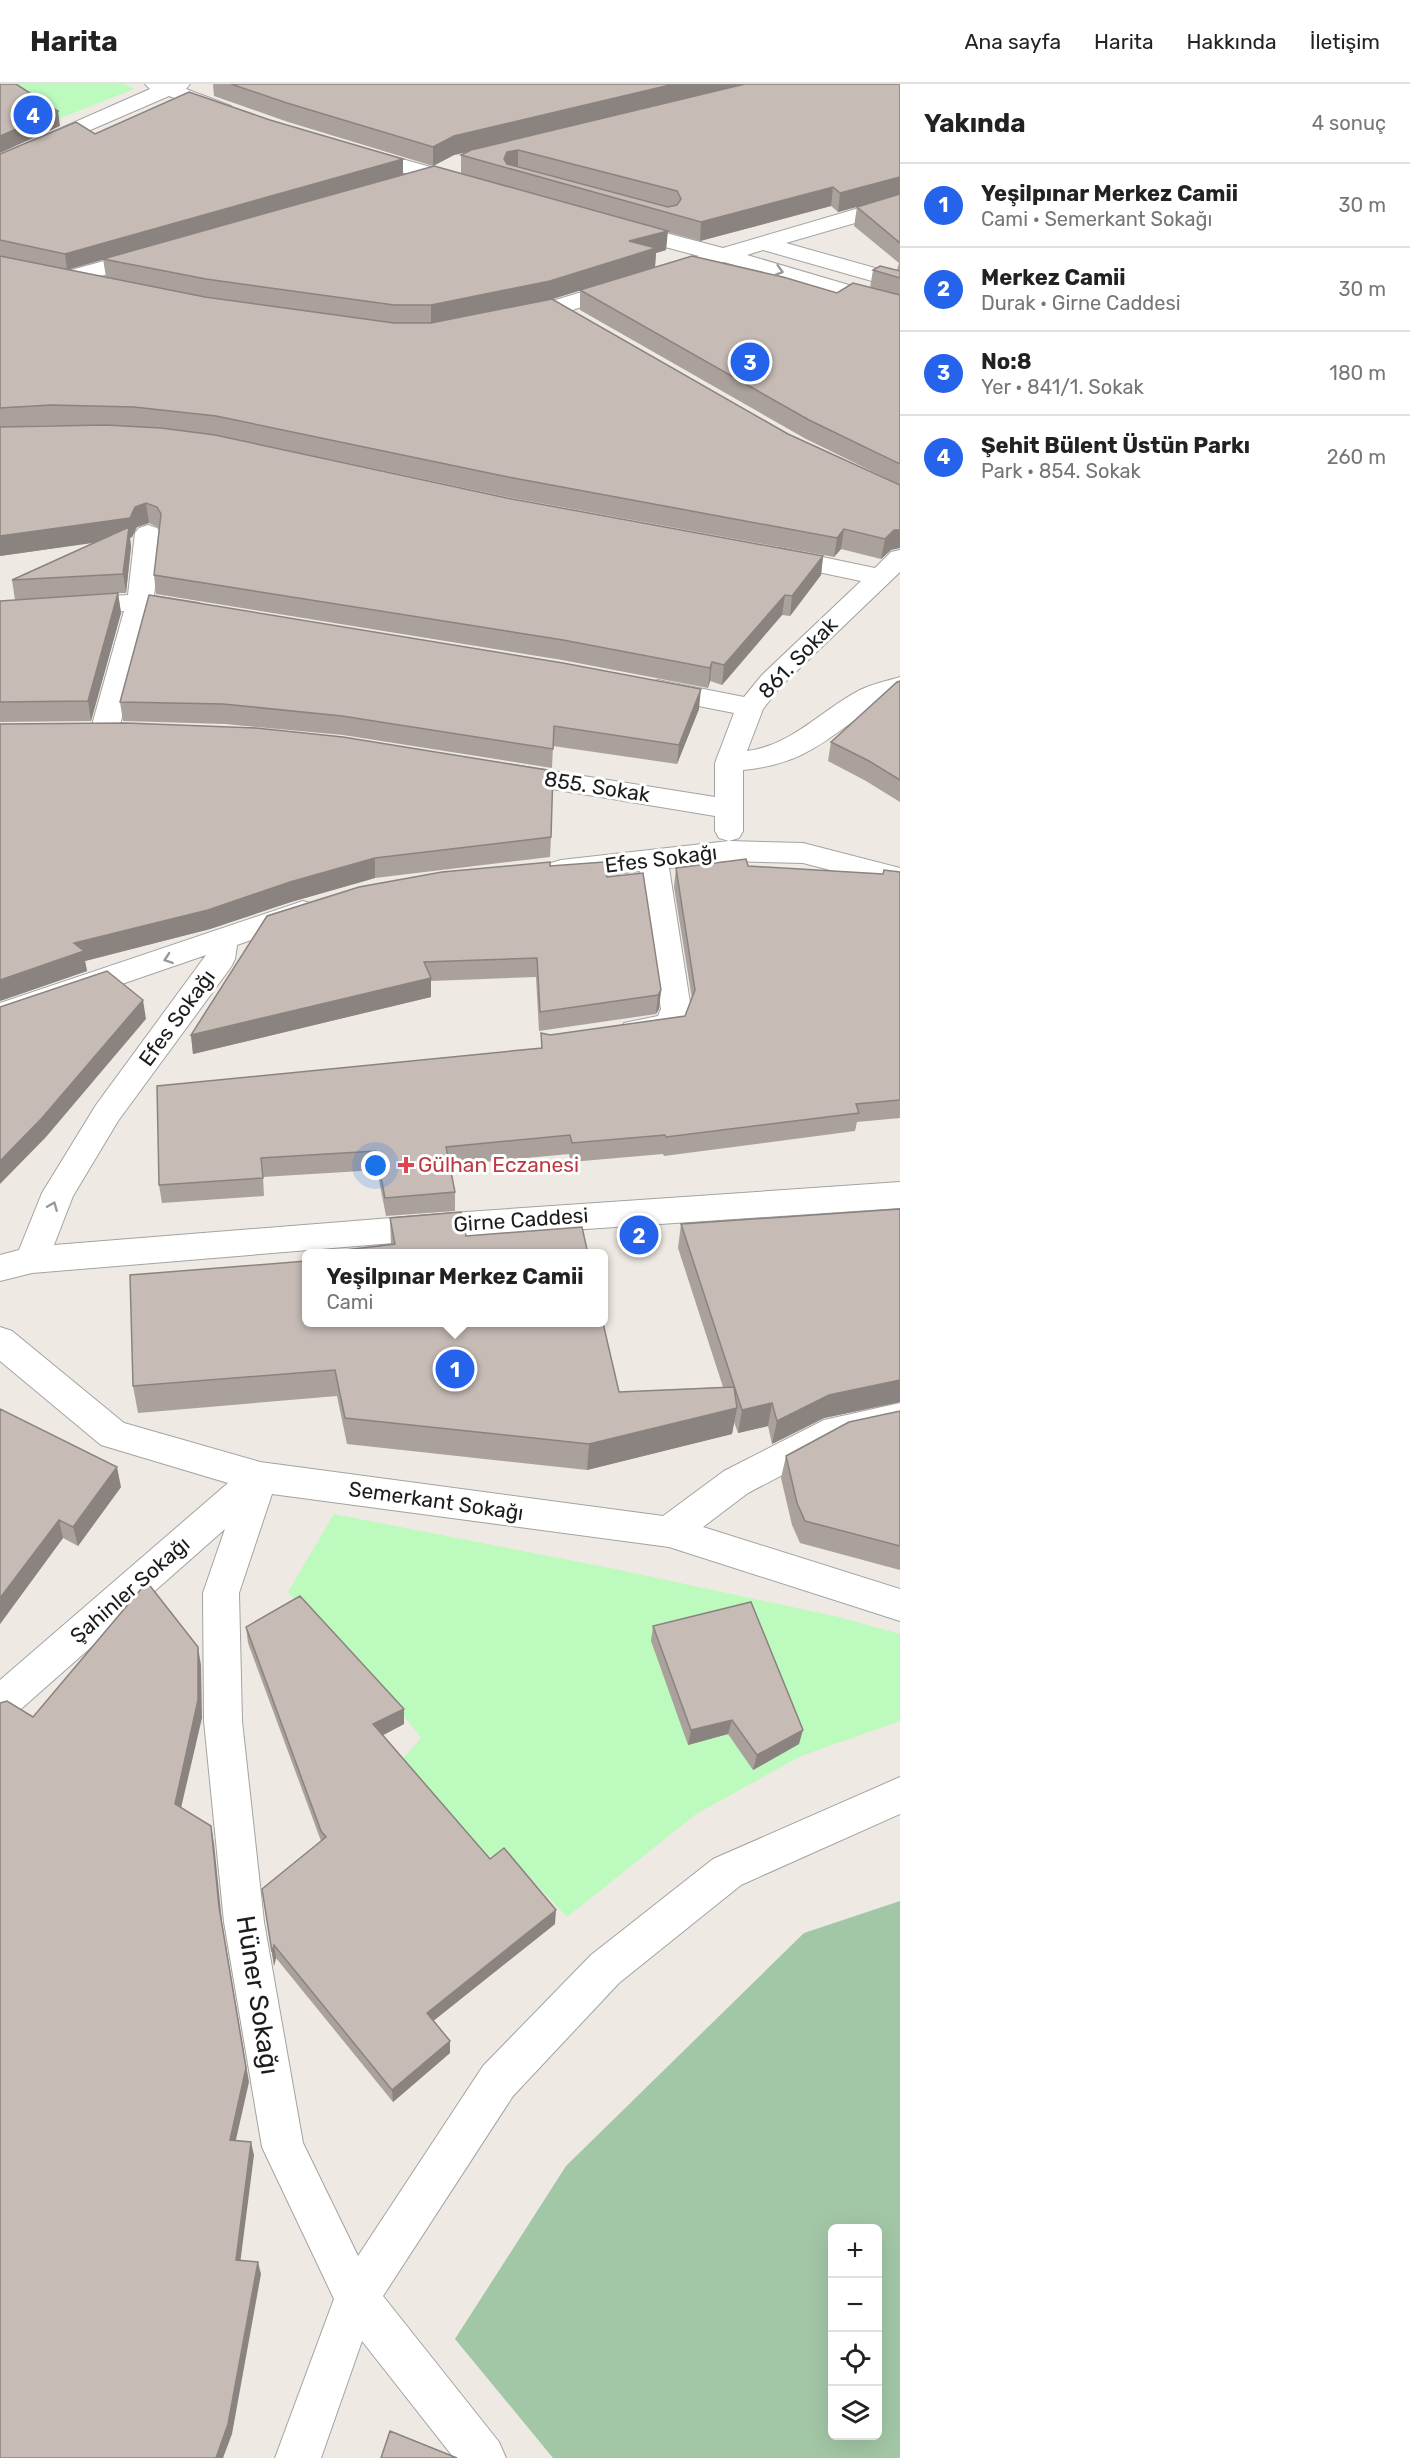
<!DOCTYPE html>
<html lang="tr">
<head>
<meta charset="utf-8">
<style>
	body { margin:0; font-family:Rubik,sans-serif; background:#f2f2f2; color:#222 }
	.controls { position:absolute; right:18px; bottom:18px; display:grid; overflow:hidden; border-radius:9px; box-shadow:0 6px 24px #0002 }
	.controls button { width:54px; height:54px; display:grid; place-items:center; padding:0; border:0; border-bottom:2px solid #e0e0e0; background:#fff; color:#222; font:30px sans-serif }
	.you { position:absolute; left:376px; top:1082px; width:21px; height:21px; margin:-15px; border:4px solid #fff; border-radius:50%; background:#1a73e8; box-shadow:0 0 0 9px #1a73e833 }
	.badge { display:grid; place-items:center; width:39px; height:39px; border-radius:50%; background:#2563eb; color:#fff; font-size:20px; font-weight:700 }
	.pin { position:absolute; translate:-50% -50%; border:3px solid #fff; box-shadow:0 2px 6px #0006 }
	.popup { position:absolute; left:302px; top:1165px; width:306px; height:78px; box-sizing:border-box; display:grid; place-content:center; border-radius:9px; background:#fff; filter:drop-shadow(0 2px 4px #0005); font-size:20px; white-space:nowrap; color:#767676 }
	.popup b { font-size:22px; color:#222 }
	.popup::after { content:''; position:absolute; left:50%; top:100%; margin-left:-12px; border:12px solid transparent; border-top-color:#fff }
	.list { margin:0; padding:0; list-style:none }
	h2 { display:flex; justify-content:space-between; align-items:center; height:78px; margin:0; padding:0 24px; font-size:26px }
	h2 small { font-size:20px; font-weight:400; color:#767676 }
	.list li { display:grid; grid-template-columns:39px 1fr auto; gap:18px; align-items:center; box-sizing:border-box; height:84px; padding:0 24px; border-top:2px solid #e0e0e0 }
	.list b { display:block; font-size:22px; white-space:nowrap }
	.list p { margin:0; font-size:20px; white-space:nowrap; color:#767676 }
	.list em { font-size:20px; font-style:normal; color:#767676 }
	.icon { flex:none; width:33px; height:33px; fill:none; stroke:currentColor; stroke-width:2; stroke-linecap:round; stroke-linejoin:round }
	.map { position:relative; flex:none; width:900px; height:2374px; overflow:hidden }
	header { display:flex; align-items:center; gap:36px; box-sizing:border-box; height:84px; padding:0 30px; background:#fff; border-bottom:2px solid #e0e0e0 }
	header strong { font-size:28px }
	nav { display:flex; gap:33px; margin-inline-start:auto; font-size:21px }
	main { display:flex }
	aside { flex:1; background:#fff }
	.map>svg:first-child { display:block }
</style>
</head>
<body>
<header>
<strong>Harita</strong>
<nav><a>Ana sayfa</a><a>Harita</a><a>Hakkında</a><a>İletişim</a></nav>
</header>
<main>
<div class="map">
<svg width="900" height="2374" viewBox="0 0 900 2374">
	<rect width="100%" height="100%" fill="#eee9e2"/>
	<path fill="#a2c7a6" fill-rule="evenodd" d="M900 1817V2374H553L455 2255 566 2082 804 1849ZM832 2144H878V2352H832Z"/>
	<path fill="#bcfabe" d="M0 0H124L134 5 0 58Z
		M334 1430 615 1485 839 1533 900 1550V1637L801 1672 696 1730 567 1833 504 1766 488 1774 401 1677 421 1654 408 1637 288 1508Z"/>
	<g fill="none" stroke-linecap="round" stroke-linejoin="round">
		<defs>
			<path id="minor" d="M145 0H190L186 5 231 22 234 26 231 30 224 32 169 12 0 85V71L150 5Z
				M359 63 470 94 473 99 470 104 462 105 351 74 348 69 351 64Z
				M900 112V126L786 159 900 191V205L763 166 747 171 900 216V230L724 178 563 229 519 239 511 237 508 232 511 227 549 218 699 172 616 150 613 145 616 140 624 138 723 164Z
				M147 165 155 167 158 172 155 177 65 202 57 200 54 195 57 190Z
				M148 441 157 444 161 449 154 512 199 519 203 525 199 531 190 533 150 528 118 648 114 654 104 657 94 654 90 648 124 527 0 535V519L128 511 135 449 139 444Z
				M779 464 875 484 891 468 900 466V488L780 603 763 625 747 667C793 661 821 626 860 606 872 600 887 597 900 593V611C862 624 836 655 801 671 782 680 763 684 743 686V747L739 754 729 757 719 754 715 747V732L498 696 494 689 498 682 508 680 715 713V679L734 629 658 614 648 611 645 605 648 599 658 596 744 613 762 591 861 497 770 478 766 472 770 466Z
				M729 757 803 759 900 784V804L803 779 729 777 669 784 691 925 681 950 635 958 624 955 620 947 624 939 658 932 661 925 640 787 561 796 551 793 547 786 551 779 561 776Z
				M303 817 313 820 318 827 313 834 237 861 235 875 231 883 118 1037 73 1112 54 1161 466 1128 900 1098V1124L466 1153 32 1189 0 1197V1171L19 1166 42 1109 96 1021 206 871 0 942V919Z
				M0 1243 12 1247 124 1339 260 1378 663 1432 724 1387 824 1336 900 1319V1347L843 1359 748 1409 703 1443 900 1505V1537L669 1463 272 1410 239 1509 242 1637 264 1838 303 2059 358 2172 483 1982 591 1871 713 1775 900 1693V1730L741 1801 619 1899 513 2012 383 2212 499 2358 506 2374H454L362 2257 321 2374H275L334 2215 262 2063 224 1838 204 1637 203 1509 225 1445 13 1632 0 1637V1596L228 1399 101 1361 0 1277Z"/>
		</defs>
		<use href="#minor" stroke="#a3a3a3" stroke-width="2"/>
		<use href="#minor" fill="#fff" fill-rule="evenodd"/>
	</g>
	<path fill="#aaa19c" fill-rule="evenodd" d="M213 0H900V401L806 355 580 226V206L837 209 870 204 873 186H897L899 179 854 142 857 123 838 128 831 122 700 157 667 148 666 166 656 169 655 183 550 216 788 350 900 401 891 466 881 475 841 465 834 473 507 413 291 367 507 414 823 472 821 491 790 532 782 531 722 601 710 597 708 604 562 576 156 510 154 491 159 444 149 439 137 443 132 453 130 454 131 463 126 509H118L121 529 91 637 0 638V517L15 516 12 496 96 458 0 472V172H1L0 171V70L95 50 403 90 461 89V71L468 68 454 71 433 82 288 38 214 12ZM103 175 106 193 68 185ZM54 341H80L24 342Z
		M900 597V718L866 697 828 677 831 658Z
		M120 618 699 625 677 680 553 662 552 684 343 651 225 640 123 637Z
		M0 640 551 753 550 773 375 794 291 818 210 845 85 877 87 887 0 917Z
		M550 782 607 793 661 906 659 925 656 930 539 947 536 893 431 897V913L193 970 191 951Z
		M748 782 883 790 900 788V1034L857 1038 855 1047 664 1072 663 1070 571 1078 569 1070 450 1081 455 1108V1127L386 1132 377 1086 263 1093 264 1112 162 1119 159 1101 541 964V949L550 951 685 932 692 915 674 803 676 784Z
		M900 1125V1318L824 1334 772 1360 768 1342 738 1349 734 1338 732 1350 587 1386 347 1360 337 1312 138 1329 133 1302 130 1191 619 1308 723 1303 678 1164 681 1140Z
		M390 1134 466 1152 391 1160Z
		M0 1325 121 1403 78 1462 63 1454 0 1540Z
		M900 1327V1486L800 1459 792 1441 781 1394 786 1372Z
		M653 1542 799 1660 753 1686 728 1650 688 1661 651 1557Z
		M246 1543 404 1625V1640L383 1651 490 1775 555 1840 433 1937 450 1969 393 2018 276 1874 274 1882 262 1805 321 1757 248 1559Z"/>
	<path fill="#8b837f" d="M674 0H750L454 71 433 82V63L454 52Z
		M58 27 60 42 0 69V52Z
		M518 66V85L504 83V75L507 68Z
		M403 75V91L67 186 65 170Z
		M900 93V111L838 128 840 109Z
		M833 103 831 122 700 157 701 138Z
		M668 147 666 166 656 169 655 183 549 216 431 240V221L629 157Z
		M146 419 149 439 137 443 132 453 130 454 131 463 126 509 123 490 128 454 0 472V452L135 423Z
		M844 445 841 465 834 473 837 454Z
		M894 446H900V464L891 466 881 475 885 455Z
		M823 472 821 491 790 532 792 512Z
		M118 509 121 529 91 637 88 617Z
		M785 511 782 531 722 601 724 581Z
		M712 578 710 597 708 604 710 584Z
		M701 605 699 625 677 680 679 661Z
		M375 774V794L291 818 210 845 85 877 87 887 0 917V896L74 859Z
		M431 894V913L193 970 191 951Z
		M661 906 659 925 656 930 658 911Z
		M143 916 146 935 46 1053 0 1100V1077Z
		M900 1296V1318L824 1334 772 1360 777 1337 829 1311Z
		M772 1319 768 1342 738 1349 742 1326Z
		M737 1324 732 1350 587 1386 589 1360Z
		M117 1383 121 1403 78 1462 73 1443Z
		M59 1436 63 1454 0 1540V1514Z
		M198 1563 201 1581 202 1634 178 1737 175 1720Z
		M404 1625V1640L374 1656 373 1640Z
		M732 1636 728 1650 688 1661 691 1646Z
		M803 1646 799 1660 753 1686 757 1671Z
		M211 1742 214 1759 222 1838 249 1998 233 2069 230 2056 219 1823Z
		M556 1826 555 1840 427 1942V1929Z
		M274 1861 276 1874 274 1882 272 1868Z
		M450 1957V1969L393 2018 392 2006Z
		M251 2058 254 2071 239 2188 236 2176Z
		M258 2178 261 2190 232 2350 223 2374H216Z"/>
	<path fill="#c6bbb5" stroke="#8b837f" stroke-width="1.5" fill-rule="evenodd" d="M0 0H16L58 27 0 52Z
		M231 0H674L454 52 433 63 287 19Z
		M745 0H900V93L840 109 833 103 701 138 461 71 471 66ZM518 66 677 107 681 115 677 121 668 123 507 80 504 75 507 68Z
		M189 8 270 36 403 75 65 170 0 156V70L76 38 95 50Z
		M434 82 668 147 629 157 656 164 550 197 431 221H394L206 195 103 175Z
		M900 110V159L857 123Z
		M0 172 205 213 394 239H431L552 215 788 350 900 401V446H894L885 455 844 445 837 454 508 393 216 332 134 323 51 321 0 324Z
		M692 172 783 193 837 209 853 199 900 211V380L809 336 580 206Z
		M880 182 900 187V194L873 186Z
		M106 341 161 344 215 351 507 414 823 472 792 512 785 511 724 581 712 578 710 584 563 556 154 491 161 430 157 423 146 419 135 423 130 434 0 452V343Z
		M129 443 123 490 12 496Z
		M118 509 88 617 0 618V517Z
		M149 511 563 579 701 605 679 661 554 642 553 665 342 632 223 620 120 618Z
		M900 597V696L869 677 831 658 897 598Z
		M126 639 256 644 343 653 553 687 551 753 375 774 290 798 208 826 74 859 84 867 0 896V640Z
		M746 775 748 782 883 790 884 786 900 788V1016L856 1020 859 1029 666 1053 665 1051 572 1059 570 1051 446 1063 455 1108 385 1114 376 1067 261 1074 263 1094 159 1101 157 1002 542 964 541 949 550 951 685 932 695 906 676 784Z
		M550 778V782L604 778 607 793 643 789 661 906 658 911 540 928 537 874 424 878 431 894 191 951 267 832 359 803 442 788Z
		M107 887 143 916 42 1034 0 1077V923Z
		M900 1125V1296L829 1311 777 1337 772 1319 742 1326 681 1140Z
		M461 1128 466 1152 582 1143 588 1170H311L395 1160 390 1134Z
		M306 1177V1239H603L619 1308 734 1303 737 1324 589 1360 345 1334 335 1286 133 1302 130 1191Z
		M0 1325 117 1383 73 1443 59 1436 0 1514Z
		M900 1327V1462L805 1437 797 1419 786 1372 849 1338Z
		M147 1498 198 1563V1616L175 1720 211 1742 219 1823 246 1984 230 2056 251 2058 236 2176 258 2178 228 2340 216 2374H0V1619L7 1617 33 1633Z
		M300 1512 404 1625 373 1640 490 1775 504 1764 556 1826 427 1929 450 1957 392 2006 274 1861 272 1868 262 1805 326 1753 321 1747 246 1543Z
		M751 1518 803 1646 757 1671 732 1636 691 1646 653 1542Z
		M390 2347 457 2374H381Z"/>
	<defs><path id="oneway-chevron" d="M-2-3.5L2.5 0L-2 3.5" fill="none" stroke-width="1.6" stroke-linecap="round" stroke-linejoin="round" transform="scale(1.5)"/></defs>
	<g stroke="#999">
		<use href="#oneway-chevron" transform="translate(779 187) rotate(16)"/>
		<use href="#oneway-chevron" transform="translate(168 875) rotate(161)"/>
		<use href="#oneway-chevron" transform="translate(53 1122) rotate(-68)"/>
	</g>
	<path fill="#e0444e" stroke="#fff" stroke-width="2" d="M403 1072h6v6h6v6h-6v6h-6v-6h-6v-6h6z"/>
	<g text-anchor="middle" stroke-width="6" stroke-linejoin="round" paint-order="stroke">
		<g font-size="21" fill="#1c1c1c" stroke="#fff">
			<text transform="translate(798 574) rotate(-46)" y="7">861. Sokak</text>
			<text transform="translate(597 703) rotate(9)" y="7">855. Sokak</text>
			<text transform="translate(661 775) rotate(-7)" y="7">Efes Sokağı</text>
			<text transform="translate(177 934) rotate(-54)" y="7">Efes Sokağı</text>
			<text transform="translate(521 1136) rotate(-4)" y="7">Girne Caddesi</text>
			<text transform="translate(436 1417) rotate(8)" y="7">Semerkant Sokağı</text>
			<text transform="translate(130 1506) rotate(-41)" y="7">Şahinler Sokağı</text>
		</g>
		<g font-size="21" fill="#be3a42" stroke="#fff" text-anchor="start">
			<text x="418" y="1088">Gülhan Eczanesi</text>
		</g>
		<g font-size="26" fill="#1c1c1c" stroke="#fff">
			<text transform="translate(258 1911) rotate(81)" y="9">Hüner Sokağı</text>
		</g>
	</g>
</svg>
<div class="controls">
<button>+</button>
<button>−</button>
<button><svg class="icon" aria-label="locate" viewBox="0 0 24 24"><circle cx="12" cy="12" r="6"/><path d="M12 2v4M12 18v4M2 12h4M18 12h4"/></svg></button>
<button><svg class="icon" aria-label="layers" viewBox="0 0 24 24"><path d="M12 4l9 5-9 5-9-5zM3 14l9 5 9-5"/></svg></button>
</div>
<div class="you"></div>
<div class="pin badge" style="left:455px;top:1285px">1</div>
<div class="popup"><b>Yeşilpınar Merkez Camii</b>Cami</div>
<div class="pin badge" style="left:639px;top:1151px">2</div>
<div class="pin badge" style="left:750px;top:278px">3</div>
<div class="pin badge" style="left:33px;top:31px">4</div>
</div>
<aside>
<h2>Yakında<small>4 sonuç</small></h2>
<ul class="list">
<li><span class="badge">1</span><div><b>Yeşilpınar Merkez Camii</b><p>Cami · Semerkant Sokağı</p></div><em>30 m</em></li>
<li><span class="badge">2</span><div><b>Merkez Camii</b><p>Durak · Girne Caddesi</p></div><em>30 m</em></li>
<li><span class="badge">3</span><div><b>No:8</b><p>Yer · 841/1. Sokak</p></div><em>180 m</em></li>
<li><span class="badge">4</span><div><b>Şehit Bülent Üstün Parkı</b><p>Park · 854. Sokak</p></div><em>260 m</em></li>
</ul>
</aside>
</main>
</body>
</html>
